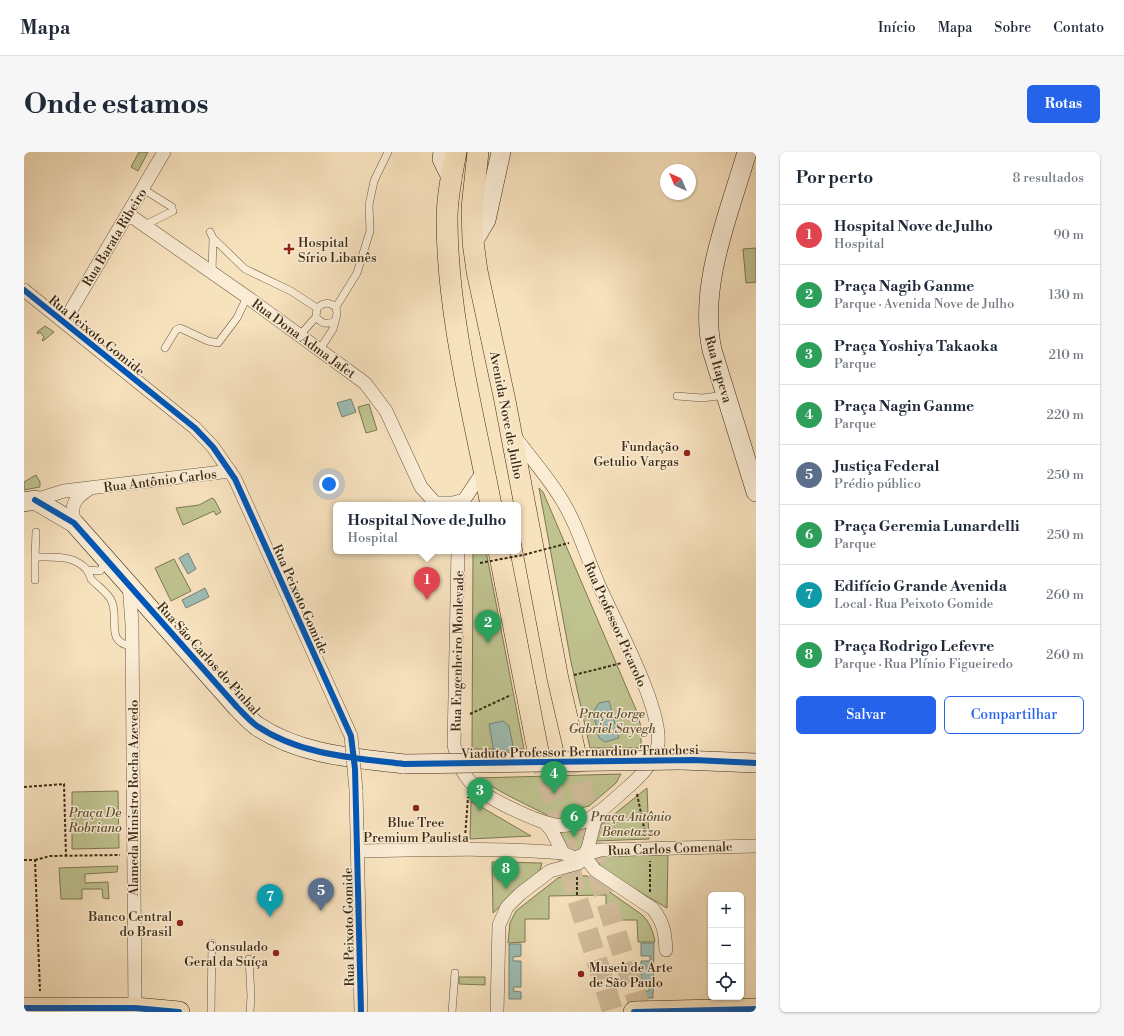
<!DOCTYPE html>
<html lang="pt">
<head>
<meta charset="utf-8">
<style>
	body { margin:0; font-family:"Libre Bodoni",serif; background:#f6f6f7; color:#1f2937 }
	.controls { position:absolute; right:12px; bottom:12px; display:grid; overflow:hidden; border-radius:6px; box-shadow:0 1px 3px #0004 }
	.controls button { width:36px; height:36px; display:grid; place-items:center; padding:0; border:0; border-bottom:1px solid #e0e1e3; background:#fff; color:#1f2937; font:20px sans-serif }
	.compass { position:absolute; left:636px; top:12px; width:36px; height:36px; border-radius:50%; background:#fff; box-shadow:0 1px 3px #0004; rotate:316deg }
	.you { position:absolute; left:305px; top:332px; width:14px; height:14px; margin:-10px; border:3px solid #fff; border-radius:50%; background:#1a73e8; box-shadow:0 0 0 6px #1a73e833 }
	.badge { display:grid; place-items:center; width:26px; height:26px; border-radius:50%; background:#2563eb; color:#fff; font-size:13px; font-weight:700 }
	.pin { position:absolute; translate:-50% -33px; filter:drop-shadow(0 1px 2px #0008) }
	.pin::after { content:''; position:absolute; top:21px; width:14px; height:12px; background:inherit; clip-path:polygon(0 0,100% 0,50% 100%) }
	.popup { position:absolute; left:309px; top:350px; width:188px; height:52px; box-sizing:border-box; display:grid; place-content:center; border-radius:6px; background:#fff; filter:drop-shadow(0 1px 3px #0005); font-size:13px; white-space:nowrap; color:#747a83 }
	.popup b { font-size:15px; color:#1f2937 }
	.popup::after { content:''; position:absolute; left:50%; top:100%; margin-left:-8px; border:8px solid transparent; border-top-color:#fff }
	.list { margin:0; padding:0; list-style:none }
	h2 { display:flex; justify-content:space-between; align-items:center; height:52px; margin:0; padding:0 16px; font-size:17px }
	h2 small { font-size:13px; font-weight:400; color:#747a83 }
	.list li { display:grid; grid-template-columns:26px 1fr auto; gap:12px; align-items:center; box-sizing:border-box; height:60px; padding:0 16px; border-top:1px solid #e0e1e3 }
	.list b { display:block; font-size:15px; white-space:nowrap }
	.list p { margin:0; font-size:13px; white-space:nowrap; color:#747a83 }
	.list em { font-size:13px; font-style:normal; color:#747a83 }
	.actions { display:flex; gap:8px; padding:12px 16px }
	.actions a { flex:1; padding:9px 0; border:1px solid #2563eb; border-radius:6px; text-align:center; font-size:14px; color:#2563eb }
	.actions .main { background:#2563eb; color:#fff }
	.icon { flex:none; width:22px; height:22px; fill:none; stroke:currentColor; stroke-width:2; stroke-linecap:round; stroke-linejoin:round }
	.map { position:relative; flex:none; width:732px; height:860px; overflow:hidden; border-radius:6px }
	header { display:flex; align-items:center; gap:24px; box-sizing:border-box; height:56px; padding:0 20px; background:#fff; border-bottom:1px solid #e0e1e3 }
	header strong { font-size:19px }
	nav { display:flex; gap:22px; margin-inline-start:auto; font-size:14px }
	.intro { display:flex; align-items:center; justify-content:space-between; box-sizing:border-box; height:96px; padding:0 24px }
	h1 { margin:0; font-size:28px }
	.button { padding:10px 18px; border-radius:6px; background:#2563eb; color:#fff; font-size:14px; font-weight:700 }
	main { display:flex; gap:24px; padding:0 24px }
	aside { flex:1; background:#fff; border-radius:6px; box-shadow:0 1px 3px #0004 }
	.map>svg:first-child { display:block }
</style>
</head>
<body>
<header>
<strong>Mapa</strong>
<nav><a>Início</a><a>Mapa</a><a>Sobre</a><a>Contato</a></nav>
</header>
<div class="intro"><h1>Onde estamos</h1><a class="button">Rotas</a></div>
<main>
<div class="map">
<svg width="732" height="860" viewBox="0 0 732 860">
	<rect width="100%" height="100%" fill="#f7e2be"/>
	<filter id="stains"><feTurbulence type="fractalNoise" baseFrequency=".005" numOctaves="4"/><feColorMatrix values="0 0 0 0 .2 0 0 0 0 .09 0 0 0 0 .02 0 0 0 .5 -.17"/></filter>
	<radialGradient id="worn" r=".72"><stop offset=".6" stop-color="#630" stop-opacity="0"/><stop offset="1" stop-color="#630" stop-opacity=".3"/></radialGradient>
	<path fill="#bfc390" stroke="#7e7752" d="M115 0H124L114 19 107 15Z
		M732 96V130L722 131 719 97Z
		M21 174 30 180 19 189 18 188 20 185 16 180 14 182 13 180Z
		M345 252 353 278 342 281 334 255Z
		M12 323 16 330V335L0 338V330Z
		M515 336 519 340 613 560 617 575V596H566L547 510Z
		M188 346 190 347 197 360 192 363 190 359 159 373 152 356 175 353Z
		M449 399H462L500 597H448Z
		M150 407 167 439 147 449 131 416Z
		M597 622 592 631 565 654 525 664 485 644 453 626Z
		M623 636 625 687 572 689 573 676Z
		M94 639 95 696 48 697V640Z
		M447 649 507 684 446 687Z
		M562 673 561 690 557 700 544 699 535 677Z
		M644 701 643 756 577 717 573 704Z
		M468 710 518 711 516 718 469 761Z
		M94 714 93 720 61 722V731L84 730 85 747 79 746 78 737H58V747H37L35 716Z
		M543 723 563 724 617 762C626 770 629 779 631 790H614L613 768H582V743L525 744V767H501V790L484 791 486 771 492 759 534 726Z
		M435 825H461V833L435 832Z"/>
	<path fill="#9dbdb4" stroke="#778374" d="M327 247 332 260 318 265 313 251Z
		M164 401 172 417 164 422 155 406Z
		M181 436 185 445 162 456 158 448Z
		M585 549 595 586 581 590 575 586 569 560 575 551Z
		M479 569 485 574 489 594 485 599 470 601 465 572Z
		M617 791H630L629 846H617V839H625V835L617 834V809H626V804H617Z
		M485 792H497V804L489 805V809H497V835H490L489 839 497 840V847H485Z"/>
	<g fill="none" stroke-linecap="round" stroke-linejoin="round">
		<path stroke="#d2bd9c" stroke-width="21" stroke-dasharray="21 10" stroke-linecap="butt" d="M514 599 537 671 551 739 589 860
			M551 600 575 726 617 860"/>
		<defs>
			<path id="lane" d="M119 37 148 55
				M121 73 149 59
				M186 80 189 86 188 121
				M189 86 221 117 267 139 293 156
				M292 165C298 172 303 173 311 169
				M276 183 292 165 293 156C300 150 304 150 312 155
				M141 196 152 178 156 176 184 189 194 191 213 166 223 145
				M296 197 309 177 313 162 312 155 333 121 346 79 345 53 350 29 364 0
				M653 244 678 246 702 243
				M11 405 12 380
				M64 418 76 419 82 410
				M11 428V405C22 405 35 404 45 407 51 408 59 413 63 418 65 421 66 424 67 427 73 434 85 441 88 450 95 468 81 491 108 494
				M225 807 227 844 226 860
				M187 860 188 791
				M428 860 431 821"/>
			<path id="street" d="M104 62 223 145 341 231 362 259 397 335 413 353
				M0 138 171 276 189 295 211 327 327 584
				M40 170 140 0
				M11 348 40 339 206 319
				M410 351H429L440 348
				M439 353 440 348 460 318
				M50 371C47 352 49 348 65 337
				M434 399 430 593C433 605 436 617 444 627 455 644 511 669 531 673 540 674 553 673 561 669 576 662 590 647 603 636 616 625 632 609 634 592 638 555 591 470 575 433 562 404 553 371 536 345 523 324 506 305 491 285
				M105 432 108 472 111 860
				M332 638 337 860
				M521 671 528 679 539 701 550 706 576 698 732 694
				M334 699C402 698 471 695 539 701
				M560 704 571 718 629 757C640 771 641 781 642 798
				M473 860 475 773 483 755 496 742 526 719 555 711 564 696 573 661"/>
			<path id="secondary" d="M419 0 418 7 428 27
				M723 0C705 62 674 134 688 198L732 340
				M449 90 462 68 477 0
				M0 350 11 348 50 371 213 555C219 561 226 569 233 574 276 603 330 606 380 612
				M657 608 732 611"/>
			<path id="primary" d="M432 0C428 22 423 44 423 66 423 163 449 259 467 353
				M454 0 448 56 449 90 453 119 481 249 534 527 551 600
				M475 399 514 599
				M0 856H111L155 860
				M610 860 732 857"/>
		</defs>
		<use href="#lane" stroke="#6c593e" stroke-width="8"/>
		<use href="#street" stroke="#6c593e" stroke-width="14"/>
		<use href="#secondary" stroke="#3e2b13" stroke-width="20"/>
		<use href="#primary" stroke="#3e2b13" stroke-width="22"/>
		<path stroke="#3e2b13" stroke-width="2" stroke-dasharray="3 2" stroke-linecap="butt" d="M550 523 598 511
			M446 562 487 543
			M0 635 40 632 42 704
			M613 642 622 685
			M441 686 444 645
			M0 708H11L16 839
			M11 708 26 704 96 703
			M626 740V709
			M553 743V724
			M592 820H599V810"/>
		<use href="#lane" stroke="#faecd5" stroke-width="7"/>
		<use href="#street" stroke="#faecd5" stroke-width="13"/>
		<use href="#secondary" stroke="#faecd5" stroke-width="19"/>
		<use href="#primary" stroke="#f7e2be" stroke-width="21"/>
		<defs>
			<path id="street-bridge" d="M327 584 332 638"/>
			<path id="secondary-bridge" d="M380 612 657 608"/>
		</defs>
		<use href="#street-bridge" stroke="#6c593e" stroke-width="14" stroke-linecap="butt"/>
		<use href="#secondary-bridge" stroke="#3e2b13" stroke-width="20" stroke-linecap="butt"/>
		<path stroke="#3e2b13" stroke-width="2" stroke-dasharray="3 2" stroke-linecap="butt" d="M456 411 499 403 545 391"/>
		<use href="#street-bridge" stroke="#faecd5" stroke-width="13"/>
		<use href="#secondary-bridge" stroke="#faecd5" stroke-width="19"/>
		<defs>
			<path id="cycleway" d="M0 138 171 276 189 295 211 327 327 584 331 617 337 860
				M11 348 50 371 213 555C219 561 226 569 233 574 276 603 330 606 380 612L670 608 732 611
				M0 856H111L155 860
				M610 860 732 857"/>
		</defs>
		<use href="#cycleway" stroke="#faecd5" stroke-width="8"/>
		<use href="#cycleway" stroke="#0057b8" stroke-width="6"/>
	</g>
	<g fill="#8f2418" stroke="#faecd5" stroke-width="1.5">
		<path d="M263 91h4v4h4v4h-4v4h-4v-4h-4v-4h4z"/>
		<circle cx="663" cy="301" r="4"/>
		<circle cx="392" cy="656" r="4"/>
		<circle cx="156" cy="771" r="4"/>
		<circle cx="252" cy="801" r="4"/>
		<circle cx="557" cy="822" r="4"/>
	</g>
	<g text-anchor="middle" stroke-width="3" stroke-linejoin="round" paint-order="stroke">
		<g font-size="13" fill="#3e2b13" stroke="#faecd5">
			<text transform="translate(90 85) rotate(-59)" y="5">Rua Barata Ribeiro</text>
			<text transform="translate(73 183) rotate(39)" y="5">Rua Peixoto Gomide</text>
			<text transform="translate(280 186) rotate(36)" y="5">Rua Dona Adma Jafet</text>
			<text transform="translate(695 217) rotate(74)" y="5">Rua Itapeva</text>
			<text transform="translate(483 263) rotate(79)" y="5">Avenida Nove de Julho</text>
			<text transform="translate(136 328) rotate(-7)" y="5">Rua Antônio Carlos</text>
			<text transform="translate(277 447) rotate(66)" y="5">Rua Peixoto Gomide</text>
			<text transform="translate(592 472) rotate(66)" y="5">Rua Professor Picarolo</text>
			<text transform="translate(433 499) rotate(-89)" y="5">Rua Engenheiro Monlevade</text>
			<text transform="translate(185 506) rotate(48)" y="5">Rua São Carlos do Pinhal</text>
			<text transform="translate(556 599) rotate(-1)" y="5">Viaduto Professor Bernardino Tranchesi</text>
			<text transform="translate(109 646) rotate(-90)" y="5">Alameda Ministro Rocha Azevedo</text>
			<text transform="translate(646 696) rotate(-2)" y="5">Rua Carlos Comenale</text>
			<text transform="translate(324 775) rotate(-91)" y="5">Rua Peixoto Gomide</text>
		</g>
		<g font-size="13" fill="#3e2b13" stroke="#faecd5" text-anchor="end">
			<text x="274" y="95" text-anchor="start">Hospital<tspan x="274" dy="15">Sírio Libanês</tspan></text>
			<text x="655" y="299">Fundação<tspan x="655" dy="15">Getulio Vargas</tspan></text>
			<text x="392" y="675" text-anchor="middle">Blue Tree<tspan x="392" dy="15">Premium Paulista</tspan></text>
			<text x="148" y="769">Banco Central<tspan x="148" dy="15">do Brasil</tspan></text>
			<text x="244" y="799">Consulado<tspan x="244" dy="15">Geral da Suíça</tspan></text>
			<text x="565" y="820" text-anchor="start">Museu de Arte<tspan x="565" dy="15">de São Paulo</tspan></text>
		</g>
		<g font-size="13" font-style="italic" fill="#5e5132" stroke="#faecd5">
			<text x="588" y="566">Praça Jorge<tspan x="588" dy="15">Gabriel Sayegh</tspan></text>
			<text x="71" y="665">Praça De<tspan x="71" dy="15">Robriano</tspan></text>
			<text x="607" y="669">Praça Antônio<tspan x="607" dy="15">Benetazzo</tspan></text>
		</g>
	</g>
	<rect width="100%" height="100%" filter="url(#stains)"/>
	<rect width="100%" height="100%" fill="url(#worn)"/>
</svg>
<div class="controls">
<button>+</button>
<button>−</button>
<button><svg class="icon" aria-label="locate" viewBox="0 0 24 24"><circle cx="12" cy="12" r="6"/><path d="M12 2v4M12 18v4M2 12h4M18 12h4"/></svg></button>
</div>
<svg class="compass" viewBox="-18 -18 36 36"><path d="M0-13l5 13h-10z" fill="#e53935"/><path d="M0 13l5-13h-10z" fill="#747a83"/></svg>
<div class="you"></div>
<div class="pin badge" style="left:403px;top:448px;background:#e0444e">1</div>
<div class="popup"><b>Hospital Nove de Julho</b>Hospital</div>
<div class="pin badge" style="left:464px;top:491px;background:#2e9e5b">2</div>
<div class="pin badge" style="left:456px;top:659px;background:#2e9e5b">3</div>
<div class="pin badge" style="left:530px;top:642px;background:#2e9e5b">4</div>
<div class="pin badge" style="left:297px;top:759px;background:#5c6f8a">5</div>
<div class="pin badge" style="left:550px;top:685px;background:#2e9e5b">6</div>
<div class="pin badge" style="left:246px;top:765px;background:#0f9aa8">7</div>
<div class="pin badge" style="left:482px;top:737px;background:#2e9e5b">8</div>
</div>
<aside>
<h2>Por perto<small>8 resultados</small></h2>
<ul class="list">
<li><span class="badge" style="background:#e0444e">1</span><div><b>Hospital Nove de Julho</b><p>Hospital</p></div><em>90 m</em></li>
<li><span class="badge" style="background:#2e9e5b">2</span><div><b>Praça Nagib Ganme</b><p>Parque · Avenida Nove de Julho</p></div><em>130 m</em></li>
<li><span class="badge" style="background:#2e9e5b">3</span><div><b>Praça Yoshiya Takaoka</b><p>Parque</p></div><em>210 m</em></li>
<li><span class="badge" style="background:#2e9e5b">4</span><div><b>Praça Nagin Ganme</b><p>Parque</p></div><em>220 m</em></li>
<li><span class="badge" style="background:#5c6f8a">5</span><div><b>Justiça Federal</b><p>Prédio público</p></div><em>250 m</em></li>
<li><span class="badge" style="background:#2e9e5b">6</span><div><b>Praça Geremia Lunardelli</b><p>Parque</p></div><em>250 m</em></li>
<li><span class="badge" style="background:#0f9aa8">7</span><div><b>Edifício Grande Avenida</b><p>Local · Rua Peixoto Gomide</p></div><em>260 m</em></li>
<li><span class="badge" style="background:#2e9e5b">8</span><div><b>Praça Rodrigo Lefevre</b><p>Parque · Rua Plínio Figueiredo</p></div><em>260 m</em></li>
</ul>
<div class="actions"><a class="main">Salvar</a><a>Compartilhar</a></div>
</aside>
</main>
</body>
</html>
